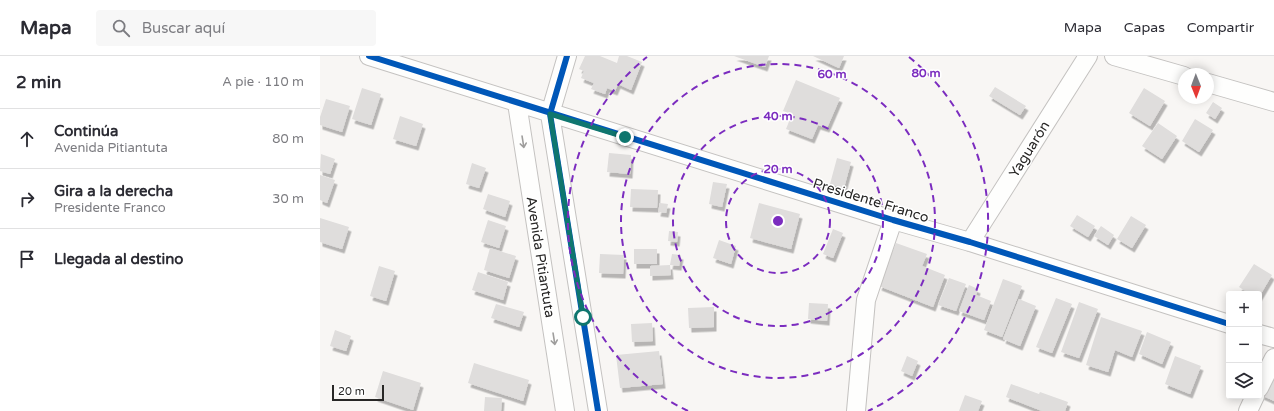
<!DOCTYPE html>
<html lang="es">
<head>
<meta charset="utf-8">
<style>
	body { margin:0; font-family:"Varela Round",sans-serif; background:#f7f7f7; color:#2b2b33 }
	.controls { position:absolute; right:12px; bottom:12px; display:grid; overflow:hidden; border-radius:4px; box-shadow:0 2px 10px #0003 }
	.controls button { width:36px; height:36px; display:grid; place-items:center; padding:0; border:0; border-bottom:1px solid #e1e1e2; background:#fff; color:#2b2b33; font:20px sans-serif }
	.compass { position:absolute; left:858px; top:12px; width:36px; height:36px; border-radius:50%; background:#fff; box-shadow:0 2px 10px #0003; rotate:179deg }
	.scale { position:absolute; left:12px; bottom:10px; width:52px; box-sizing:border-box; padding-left:4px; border:2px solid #282726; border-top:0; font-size:11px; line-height:14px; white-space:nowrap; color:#282726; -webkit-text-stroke:3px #fff; paint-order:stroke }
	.stop { position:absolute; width:12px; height:12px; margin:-9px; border:3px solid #0f766e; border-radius:50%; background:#fff }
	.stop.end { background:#0f766e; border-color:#fff; box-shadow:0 1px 4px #0008 }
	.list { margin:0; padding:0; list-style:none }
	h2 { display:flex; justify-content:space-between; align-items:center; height:52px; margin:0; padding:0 16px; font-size:17px }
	h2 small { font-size:13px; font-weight:400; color:#7c7c81 }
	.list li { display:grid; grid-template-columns:26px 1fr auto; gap:12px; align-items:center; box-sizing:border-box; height:60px; padding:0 16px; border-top:1px solid #e1e1e2 }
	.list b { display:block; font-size:15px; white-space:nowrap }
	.list p { margin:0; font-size:13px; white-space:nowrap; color:#7c7c81 }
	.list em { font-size:13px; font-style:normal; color:#7c7c81 }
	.icon { flex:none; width:22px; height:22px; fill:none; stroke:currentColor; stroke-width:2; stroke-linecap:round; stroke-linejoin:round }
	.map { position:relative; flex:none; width:954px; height:355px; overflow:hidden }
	header { display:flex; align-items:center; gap:24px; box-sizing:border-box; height:56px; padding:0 20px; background:#fff; border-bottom:1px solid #e1e1e2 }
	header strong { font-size:19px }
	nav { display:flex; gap:22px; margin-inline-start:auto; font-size:14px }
	.search { width:280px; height:36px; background:#f7f7f7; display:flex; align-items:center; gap:10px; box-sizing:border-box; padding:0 14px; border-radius:4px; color:#7c7c81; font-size:15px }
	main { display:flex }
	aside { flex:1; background:#fff }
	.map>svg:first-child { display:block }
</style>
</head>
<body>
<header>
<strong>Mapa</strong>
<div class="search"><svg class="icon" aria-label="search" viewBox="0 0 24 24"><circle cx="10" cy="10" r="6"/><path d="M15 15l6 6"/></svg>Buscar aquí</div>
<nav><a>Mapa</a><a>Capas</a><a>Compartir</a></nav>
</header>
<main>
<aside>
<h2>2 min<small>A pie · 110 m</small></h2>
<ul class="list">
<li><svg class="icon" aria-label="ahead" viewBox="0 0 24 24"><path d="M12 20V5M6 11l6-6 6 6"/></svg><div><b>Continúa</b><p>Avenida Pitiantuta</p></div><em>80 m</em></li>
<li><svg class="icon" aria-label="right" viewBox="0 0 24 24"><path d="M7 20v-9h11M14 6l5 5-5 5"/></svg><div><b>Gira a la derecha</b><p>Presidente Franco</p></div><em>30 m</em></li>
<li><svg class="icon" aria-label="arrive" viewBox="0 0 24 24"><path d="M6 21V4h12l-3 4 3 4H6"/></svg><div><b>Llegada al destino</b></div></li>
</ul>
</aside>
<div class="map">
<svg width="954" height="355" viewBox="0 0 954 355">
	<defs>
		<filter id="shadow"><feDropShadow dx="2.5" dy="4.5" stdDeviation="0" flood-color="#0004"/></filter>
	</defs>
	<rect width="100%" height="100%" fill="#f8f6f4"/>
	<path fill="#dfdddc" filter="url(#shadow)" d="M265 0H280L297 7 299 0H307L322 6 311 34 298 28 295 35 287 32 285 38 271 33 274 27 261 22 264 15 259 13Z
		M414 0H449L445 11Z
		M493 0H524L519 12Z
		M476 24 520 42 507 72 498 69 492 83 466 73 472 58 463 55Z
		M675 31 706 50 700 59 669 40Z
		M42 32 61 38 51 69 32 63Z
		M824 32 845 45 830 70 809 57Z
		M6 43 30 50 22 76 0 69V61Z
		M893 46 902 52 895 63 886 57Z
		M80 60 103 68 96 90 73 83Z
		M875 63 893 74 879 96 862 85Z
		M838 67 857 80 842 103 822 90Z
		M289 97 311 99 310 118 287 116Z
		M1 98 15 103 10 118 0 115Z
		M517 102 531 106 524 132 510 128Z
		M152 107 166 112 159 132 146 128Z
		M0 119 15 124 7 147 0 144Z
		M393 126 407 128 402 151 389 148Z
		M311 133 338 134 337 152 310 151Z
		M168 138 190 145 185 161 163 153Z
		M340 147 348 148 346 157 338 156Z
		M439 147 480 158 471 193 430 182Z
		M757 159 775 170 768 181 750 170Z
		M811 160 826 169 812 192 797 183Z
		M0 162 29 171 22 193 0 186Z
		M168 164 186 170 179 192 161 186Z
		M781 170 794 179 788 189 774 180Z
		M513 173 523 177 513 202 503 198Z
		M349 175 358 176 357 186 348 185Z
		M399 184 416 190 411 208 393 202Z
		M576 187 607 198 602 210 625 219 613 251 559 230Z
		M170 192 196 200 189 222 164 214Z
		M314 193H337V208H314Z
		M280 198 304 199 303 218 279 217Z
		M352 198 361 199 359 210 350 209Z
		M934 208 952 219 939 241V238H930L919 231Z
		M350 209 351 219 330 220V210Z
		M59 210 75 215 66 245 50 240Z
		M158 216 188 226 183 244 152 234Z
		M629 222 646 228 636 255 618 249Z
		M683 223 702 230 682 281 664 274Z
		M649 229 658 233 656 239 671 245 664 264 639 255Z
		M736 242 752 248 732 297 716 291Z
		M699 243 716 250 700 290 683 283Z
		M759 246 778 253 759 302 741 296Z
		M489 247 508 248 507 265 488 263Z
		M176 248 204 256 199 271 171 262Z
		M394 251V271L369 272 368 252Z
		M781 261 822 275 812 301 795 294 788 316 766 309Z
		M332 267 333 285 312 286 311 268Z
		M15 274 31 280 26 295 10 290Z
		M827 276 851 286 842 308 819 298Z
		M339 295 343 328 300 332 296 299Z
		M587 300 598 305 592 320 581 315Z
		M855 300 881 310 870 338 845 328Z
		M154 307 209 324 203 345 148 327Z
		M954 309V345L941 339Z
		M63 315 101 327 93 354 55 341Z
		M691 328 719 338 720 336 748 346 745 355H722L686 341Z
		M645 339 662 345 658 355H639Z
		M165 341 182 342 181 355H164Z"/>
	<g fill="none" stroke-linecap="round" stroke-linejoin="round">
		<defs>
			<path id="street" d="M49 0 573 164 650 186 909 268
				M247 0 230 58 278 355
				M794 0 864 20
				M888 27 954 46
				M197 47 245 355
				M650 186 768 0
				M939 278 954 282
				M939 332 954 302
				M536 355 546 244 573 164
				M928 355 935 340"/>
		</defs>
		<use href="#street" stroke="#c4c2c0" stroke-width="20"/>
		<use href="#street" stroke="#fefefd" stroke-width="18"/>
		<defs>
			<path id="cycleway" d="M49 0 573 164 650 186 909 268
				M247 0 230 58 278 355"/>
		</defs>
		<use href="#cycleway" stroke="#fff" stroke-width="8"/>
		<use href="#cycleway" stroke="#0057b8" stroke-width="6"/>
	</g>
	<defs><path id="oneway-shaft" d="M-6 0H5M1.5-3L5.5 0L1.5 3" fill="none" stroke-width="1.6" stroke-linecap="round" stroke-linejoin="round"/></defs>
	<g stroke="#9e9d9c">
		<use href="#oneway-shaft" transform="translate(203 86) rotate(81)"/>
		<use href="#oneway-shaft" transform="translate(234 283) rotate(81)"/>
	</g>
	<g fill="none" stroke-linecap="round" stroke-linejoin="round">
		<path stroke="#0f766e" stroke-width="5" d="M263 261 230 58 305 81"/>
	</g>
	<g fill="none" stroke="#7b2cbf" stroke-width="2" stroke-dasharray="7 5">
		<circle cx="458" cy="165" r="52"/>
		<circle cx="458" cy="165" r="105"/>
		<circle cx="458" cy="165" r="157"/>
		<path d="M368 355A210 210 0 0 1 327 1M589 1A210 210 0 0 1 548 355"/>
	</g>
	<g text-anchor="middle" stroke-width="3" stroke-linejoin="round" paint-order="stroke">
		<g font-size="14" fill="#282726" stroke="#fff">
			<text transform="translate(709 93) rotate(-58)" y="5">Yaguarón</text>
			<text transform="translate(551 144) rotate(17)" y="5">Presidente Franco</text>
			<text transform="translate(221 201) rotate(81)" y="5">Avenida Pitiantuta</text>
		</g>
	</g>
	<circle cx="458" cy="165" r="6" fill="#7b2cbf" stroke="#fff" stroke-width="2"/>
	<g font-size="12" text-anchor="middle" font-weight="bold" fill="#7b2cbf" stroke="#fff" stroke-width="3" stroke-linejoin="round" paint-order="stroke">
		<text x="606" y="21">80 m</text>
		<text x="512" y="22">60 m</text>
		<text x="458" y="64">40 m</text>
		<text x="458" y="117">20 m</text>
	</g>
</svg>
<div class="controls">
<button>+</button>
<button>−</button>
<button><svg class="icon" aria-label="layers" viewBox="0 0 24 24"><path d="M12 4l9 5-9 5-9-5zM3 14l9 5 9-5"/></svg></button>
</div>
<svg class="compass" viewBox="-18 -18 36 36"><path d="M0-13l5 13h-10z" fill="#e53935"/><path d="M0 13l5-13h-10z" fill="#7c7c81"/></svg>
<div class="scale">20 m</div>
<div class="stop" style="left:263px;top:261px"></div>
<div class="stop end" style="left:305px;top:81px"></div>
</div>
</main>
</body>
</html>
